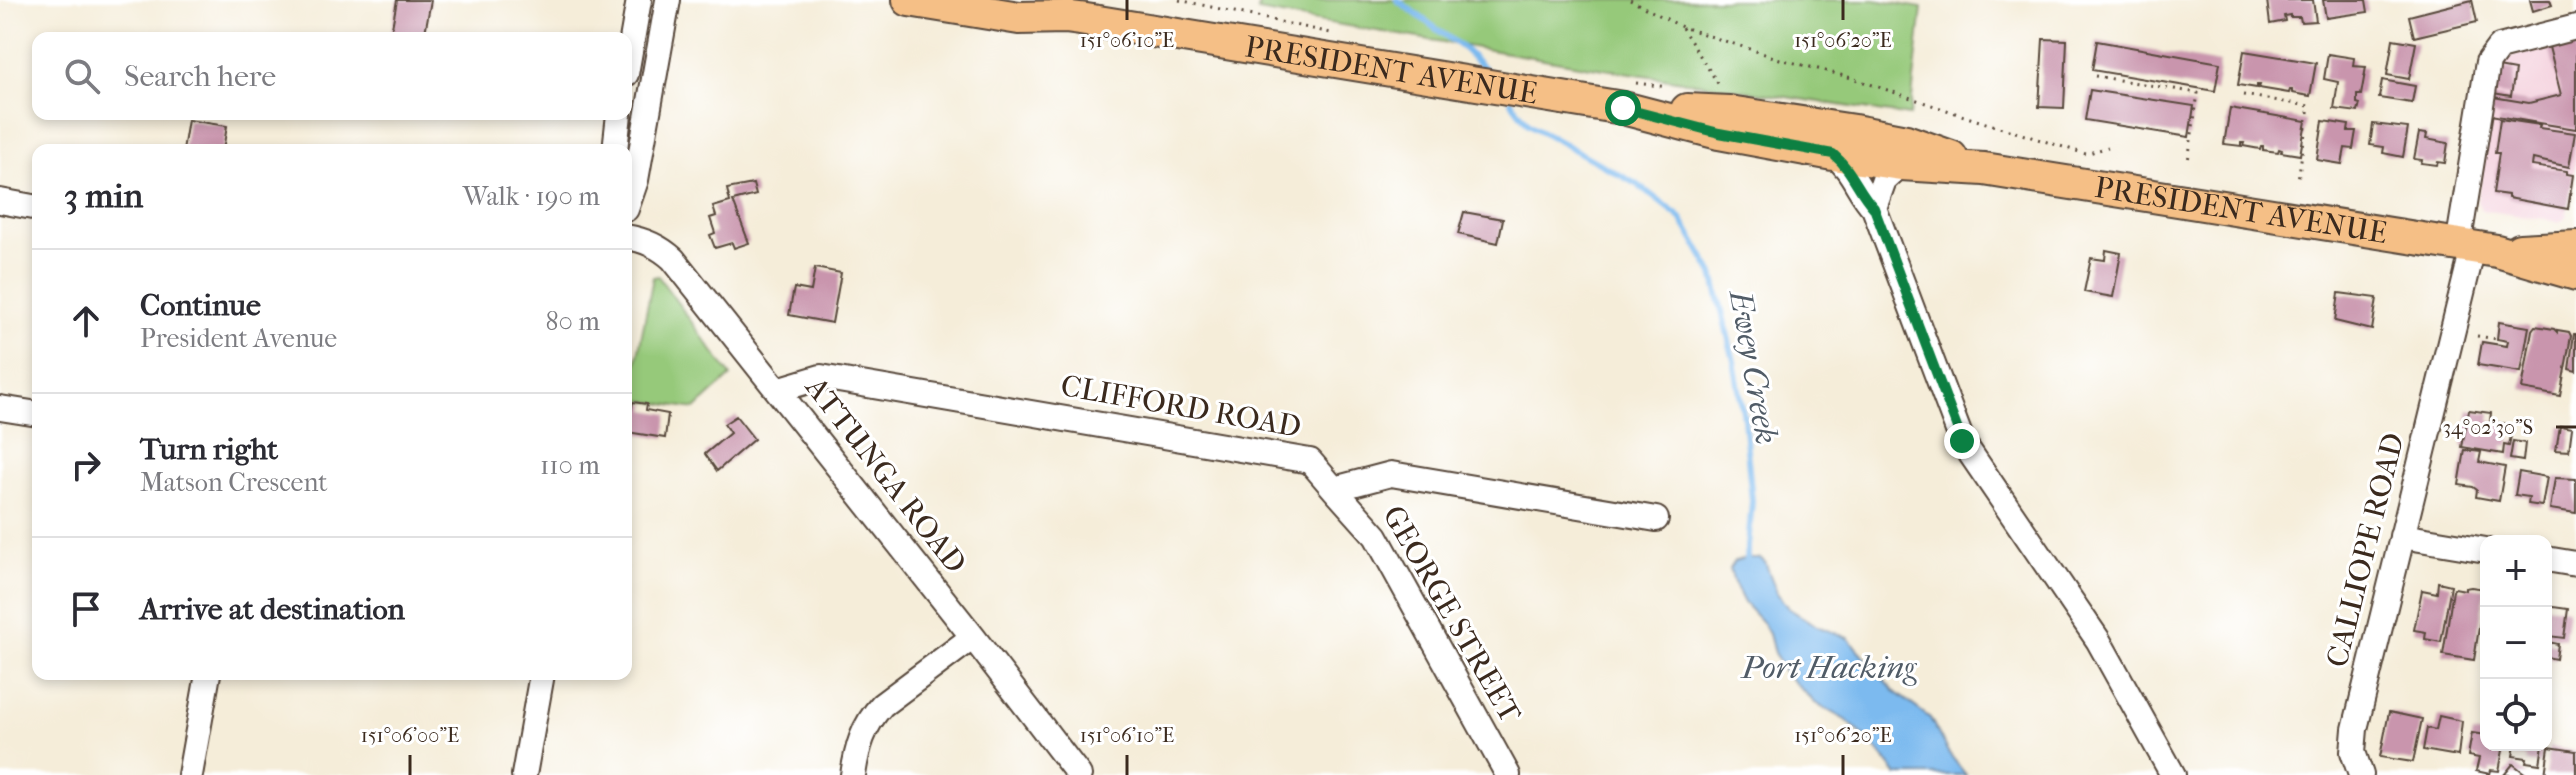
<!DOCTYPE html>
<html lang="en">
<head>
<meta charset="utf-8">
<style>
	body { margin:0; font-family:"IM FELL French Canon",serif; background:#f2f2f3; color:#2b2b33 }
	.controls { position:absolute; right:24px; bottom:24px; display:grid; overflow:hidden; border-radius:16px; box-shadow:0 4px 12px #0003 }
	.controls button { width:72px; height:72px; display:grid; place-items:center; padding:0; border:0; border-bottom:2px solid #e1e1e2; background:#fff; color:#2b2b33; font:40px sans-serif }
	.stop { position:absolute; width:24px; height:24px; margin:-18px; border:6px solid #0b8043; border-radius:50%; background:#fff }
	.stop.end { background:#0b8043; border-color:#fff; box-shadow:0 2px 8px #0008 }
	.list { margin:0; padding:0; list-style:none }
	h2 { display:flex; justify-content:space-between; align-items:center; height:104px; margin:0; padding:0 32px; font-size:34px }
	h2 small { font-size:26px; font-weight:400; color:#7c7c81 }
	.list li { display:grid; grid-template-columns:52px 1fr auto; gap:24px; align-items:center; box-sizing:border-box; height:144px; padding:0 32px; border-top:2px solid #e1e1e2 }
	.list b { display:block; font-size:30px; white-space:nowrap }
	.list p { margin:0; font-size:26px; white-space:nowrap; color:#7c7c81 }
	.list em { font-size:26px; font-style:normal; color:#7c7c81 }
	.icon { flex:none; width:44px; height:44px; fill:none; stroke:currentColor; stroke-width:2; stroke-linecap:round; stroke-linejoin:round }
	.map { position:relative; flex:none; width:2576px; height:775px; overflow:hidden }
	.search { position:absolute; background:#fff; box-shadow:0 4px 12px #0003; left:32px; top:32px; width:600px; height:88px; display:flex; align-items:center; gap:20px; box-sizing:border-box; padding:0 28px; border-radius:16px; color:#7c7c81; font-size:30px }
	.panel { position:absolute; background:#fff; box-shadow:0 4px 12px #0003; left:32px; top:144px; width:600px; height:536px; border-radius:16px }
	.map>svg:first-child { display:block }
</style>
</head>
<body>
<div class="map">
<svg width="2576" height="775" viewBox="0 0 2576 775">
	<rect width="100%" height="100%" fill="#fff"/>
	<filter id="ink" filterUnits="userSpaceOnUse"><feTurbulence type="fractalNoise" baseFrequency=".0125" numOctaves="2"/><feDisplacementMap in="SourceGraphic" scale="16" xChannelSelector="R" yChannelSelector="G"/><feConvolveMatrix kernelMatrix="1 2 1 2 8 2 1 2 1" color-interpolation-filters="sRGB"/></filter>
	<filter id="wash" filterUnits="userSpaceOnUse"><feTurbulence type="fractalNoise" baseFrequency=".006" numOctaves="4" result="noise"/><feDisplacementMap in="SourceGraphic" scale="32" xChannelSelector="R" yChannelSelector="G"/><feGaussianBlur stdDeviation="1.8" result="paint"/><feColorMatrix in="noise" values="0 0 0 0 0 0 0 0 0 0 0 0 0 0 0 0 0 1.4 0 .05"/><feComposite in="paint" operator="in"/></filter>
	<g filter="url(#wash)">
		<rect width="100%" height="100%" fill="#f5edd9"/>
		<path fill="#f4cfdc" d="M2575 41 2576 161 2566 218 2559 222 2482 210 2477 202 2497 70 2504 59 2509 57Z"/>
		<path fill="#96c97a" stroke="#687a4c" stroke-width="2" d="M1260 0H1875L1922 8 1910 116 1585 66 1258 11Z
			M658 276 731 376 695 409 626 398 635 370 653 277Z"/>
		<path fill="#7bbaef" stroke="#5b7286" stroke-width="2" d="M1747 558H1760L1765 562 1777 593 1788 608 1817 626 1848 638 1895 692 1930 718 1948 752 1966 775H1897L1871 742 1847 721 1815 703 1785 673 1774 653 1769 634 1763 623 1744 603 1734 583 1730 569 1735 561Z"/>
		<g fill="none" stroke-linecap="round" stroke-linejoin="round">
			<path stroke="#7bbaef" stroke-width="6" d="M1397 0 1464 49 1489 73
				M1511 101 1528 124 1638 185 1681 218 1713 274 1734 361 1744 418 1752 501 1747 558"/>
		</g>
		<g id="blocks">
			<path fill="#c995ad" d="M397 0H431L424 38 391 33Z
				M2267 0H2313L2316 21 2301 22 2300 17H2290V15L2284 16 2285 21 2270 24Z
				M2323 0H2366L2368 12 2326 18Z
				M2472 0 2477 22 2414 37 2409 16Z
				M2530 0H2550L2552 5 2533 11Z
				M2576 37V129L2490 115 2493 97 2529 103 2561 95 2548 43Z
				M2043 39 2067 40 2064 108 2039 107Z
				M2393 39 2416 43 2409 79 2387 75Z
				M2097 41 2220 63 2215 91 2092 70Z
				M2244 51 2316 63 2310 96 2292 93V90H2290L2289 93 2259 88 2260 85H2257V88L2238 85Z
				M2328 54 2354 58 2353 66 2366 67 2361 95H2357V103L2360 104 2358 112 2334 109 2338 82 2324 79Z
				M2498 67 2515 70 2511 96 2493 93Z
				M2382 80 2415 86 2412 103 2379 98Z
				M2090 90 2194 106 2189 137 2085 120Z
				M2230 108 2306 121 2300 155 2281 152 2282 150 2279 149 2278 152 2263 150V146H2261L2260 149 2243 146 2244 143H2241V146L2224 144Z
				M2500 119 2540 125 2539 128 2575 133 2569 167 2533 159 2532 166 2567 171V174L2573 175 2568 209 2508 198V195L2493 193 2499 153H2495Z
				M188 120 227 126 223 150H183Z
				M2323 121 2349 125 2348 131H2356L2353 149 2345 148 2342 164 2317 160Z
				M2373 124 2408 128 2403 157 2383 153 2384 147 2370 145Z
				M2419 133 2427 134 2426 139 2448 143 2445 163 2438 162 2437 165 2421 163 2422 160 2414 159Z
				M753 184 756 195 733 201 749 243 734 248 732 243 715 248 710 235 715 233 710 218 716 216 713 207 730 202 727 189Z
				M1464 212 1503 219 1498 243 1458 234Z
				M2106 250 2121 253 2113 297 2084 292 2091 258 2105 260Z
				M815 268 841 273 832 323 789 315 794 288 811 291Z
				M2339 293 2377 298 2372 330 2335 321Z
				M2499 322 2529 327 2521 372 2478 365 2482 342 2507 346 2508 341 2497 339Z
				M2535 326 2554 329 2557 332V330L2569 332 2571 336 2560 396 2522 389 2532 330Z
				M2574 334H2576V371L2569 369Z
				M633 402 647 404 646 410 668 414 665 438 627 432Z
				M2469 410 2491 413 2490 421 2513 425 2509 446 2504 445 2503 454 2462 447Z
				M736 416 754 439 717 471 705 454 730 433 724 424Z
				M2560 426 2572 428 2569 451 2556 450Z
				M2513 441 2525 443 2523 461 2510 459Z
				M2465 450 2481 452 2479 462 2505 467 2499 501 2476 497 2477 490 2473 487 2459 485Z
				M2519 472 2547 477 2542 506 2528 504 2529 497 2515 495Z
				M2555 478 2576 479V513L2550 509Z
				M2438 582 2451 585 2441 642 2425 639 2426 632 2414 630 2422 590 2437 593Z
				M2471 587 2485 589 2474 660 2443 655 2453 590 2455 588 2465 590V588Z
				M2546 606 2568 609 2564 638 2549 636 2548 642 2558 644 2556 659 2546 657Z
				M2389 712 2422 719 2413 762 2380 757Z
				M2439 716 2462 721 2458 756 2423 750 2427 728 2436 730Z
				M2472 733 2486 735V745H2504L2499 771 2491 770 2490 774 2476 771 2479 758 2468 756Z
				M2515 745H2543L2540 764 2526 762 2527 758 2513 756Z
				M2549 747 2576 751V775H2545Z
				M2513 764 2527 775H2504Z"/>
		</g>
	</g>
	<g filter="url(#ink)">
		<use href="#blocks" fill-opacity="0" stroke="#57473a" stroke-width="2"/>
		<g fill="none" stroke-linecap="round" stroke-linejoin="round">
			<defs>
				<path id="minor" d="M626 74 639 0
					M615 150 619 114
					M1833 154C1855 172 1857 190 1874 208L1962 441 2098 640 2173 775
					M0 201 38 208
					M1874 208 1884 180 1901 164
					M626 209 636 180 668 0
					M626 237C645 240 659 246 673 259L973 637 1079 775
					M2458 246 2488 62 2499 47 2576 27
					M778 390 821 377 1310 461 1334 489 1391 474 1656 519
					M0 408 38 414
					M1334 489 1376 536 1508 775
					M2402 536 2486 550
					M2546 559 2576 564
					M190 775 208 674
					M524 775 542 674
					M853 775C857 748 863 726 882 705L973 637
					M2361 775 2353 752 2355 729 2473 248"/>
				<g id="major">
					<path id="s1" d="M909 0 1019 18 1065 17 1080 19 1623 108 1719 133 1833 154 1901 164 1984 169 2497 251 2576 274"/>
					<path d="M1687 110 1729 112 1854 131 1906 141 1951 157"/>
					<path d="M2520 250 2576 247"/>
				</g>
			</defs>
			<use href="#minor" stroke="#57473a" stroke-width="28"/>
			<use href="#major" stroke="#57473a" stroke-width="36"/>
			<path stroke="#57473a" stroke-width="3" stroke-dasharray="2 6" stroke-linecap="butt" d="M1179 0 1331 33
				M1630 0 1682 27 1780 59 1852 78 1973 119 2086 154 2108 147
				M1682 28 1719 85
				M2095 76 2198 93 2188 161
				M1636 83 1667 87
				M2243 95 2309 106 2298 180
				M2477 336 2497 339"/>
			<use href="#minor" stroke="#fff" stroke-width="24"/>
			<use href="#major" stroke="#f5bf86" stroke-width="32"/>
		</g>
	</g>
	<g fill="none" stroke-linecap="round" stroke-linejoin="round" filter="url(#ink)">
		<path stroke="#0b8043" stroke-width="10" d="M1623 108 1719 133 1833 154C1854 172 1857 190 1874 208L1962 441"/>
	</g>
	<path fill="none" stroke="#3b2a1e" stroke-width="3" d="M1127 0V20M1843 0V20M2556 427H2576M410 755V775M1127 755V775M1843 755V775"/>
	<g text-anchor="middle" stroke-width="6" stroke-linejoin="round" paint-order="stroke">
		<g font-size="30" fill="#3b2a1e" stroke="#fff">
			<text dy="10" stroke="none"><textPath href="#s1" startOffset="488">PRESIDENT AVENUE</textPath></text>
			<text dy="10" stroke="none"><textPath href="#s1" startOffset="1350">PRESIDENT AVENUE</textPath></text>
			<text transform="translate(1181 406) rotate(10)" y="10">CLIFFORD ROAD</text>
			<text transform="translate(886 475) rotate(52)" y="10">ATTUNGA ROAD</text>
			<text transform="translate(2365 550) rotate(-76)" y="10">CALLIOPE ROAD</text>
			<text transform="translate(1452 614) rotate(60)" y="10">GEORGE STREET</text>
		</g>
		<g font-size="32" font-style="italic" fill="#515c67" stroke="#fff">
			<text transform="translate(1754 367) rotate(80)" y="11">Ewey Creek</text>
			<text x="1829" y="678">Port Hacking</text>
		</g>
	</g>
	<g font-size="20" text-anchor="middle" fill="#3b2a1e" stroke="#fff" stroke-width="6" stroke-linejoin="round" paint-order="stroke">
		<text x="1127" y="47">151°06'10"E</text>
		<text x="1843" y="47">151°06'20"E</text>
		<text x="2488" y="434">34°02'30"S</text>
		<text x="410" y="742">151°06'00"E</text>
		<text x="1127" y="742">151°06'10"E</text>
		<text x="1843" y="742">151°06'20"E</text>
	</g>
</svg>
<div class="controls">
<button>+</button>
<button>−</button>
<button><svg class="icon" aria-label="locate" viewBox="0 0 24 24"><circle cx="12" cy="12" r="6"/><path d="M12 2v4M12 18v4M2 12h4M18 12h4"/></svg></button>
</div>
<div class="stop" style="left:1623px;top:108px"></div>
<div class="stop end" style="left:1962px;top:441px"></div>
<div class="search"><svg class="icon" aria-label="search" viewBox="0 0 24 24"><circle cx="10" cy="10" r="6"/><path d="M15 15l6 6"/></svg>Search here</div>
<section class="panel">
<h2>3 min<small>Walk · 190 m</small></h2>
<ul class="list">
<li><svg class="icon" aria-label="ahead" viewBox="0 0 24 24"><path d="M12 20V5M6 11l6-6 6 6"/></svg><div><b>Continue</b><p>President Avenue</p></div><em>80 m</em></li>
<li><svg class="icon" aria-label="right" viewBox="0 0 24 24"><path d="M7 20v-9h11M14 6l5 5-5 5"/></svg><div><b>Turn right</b><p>Matson Crescent</p></div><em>110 m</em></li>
<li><svg class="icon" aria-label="arrive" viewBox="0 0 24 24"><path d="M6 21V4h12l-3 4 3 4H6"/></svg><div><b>Arrive at destination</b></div></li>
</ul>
</section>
</div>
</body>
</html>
